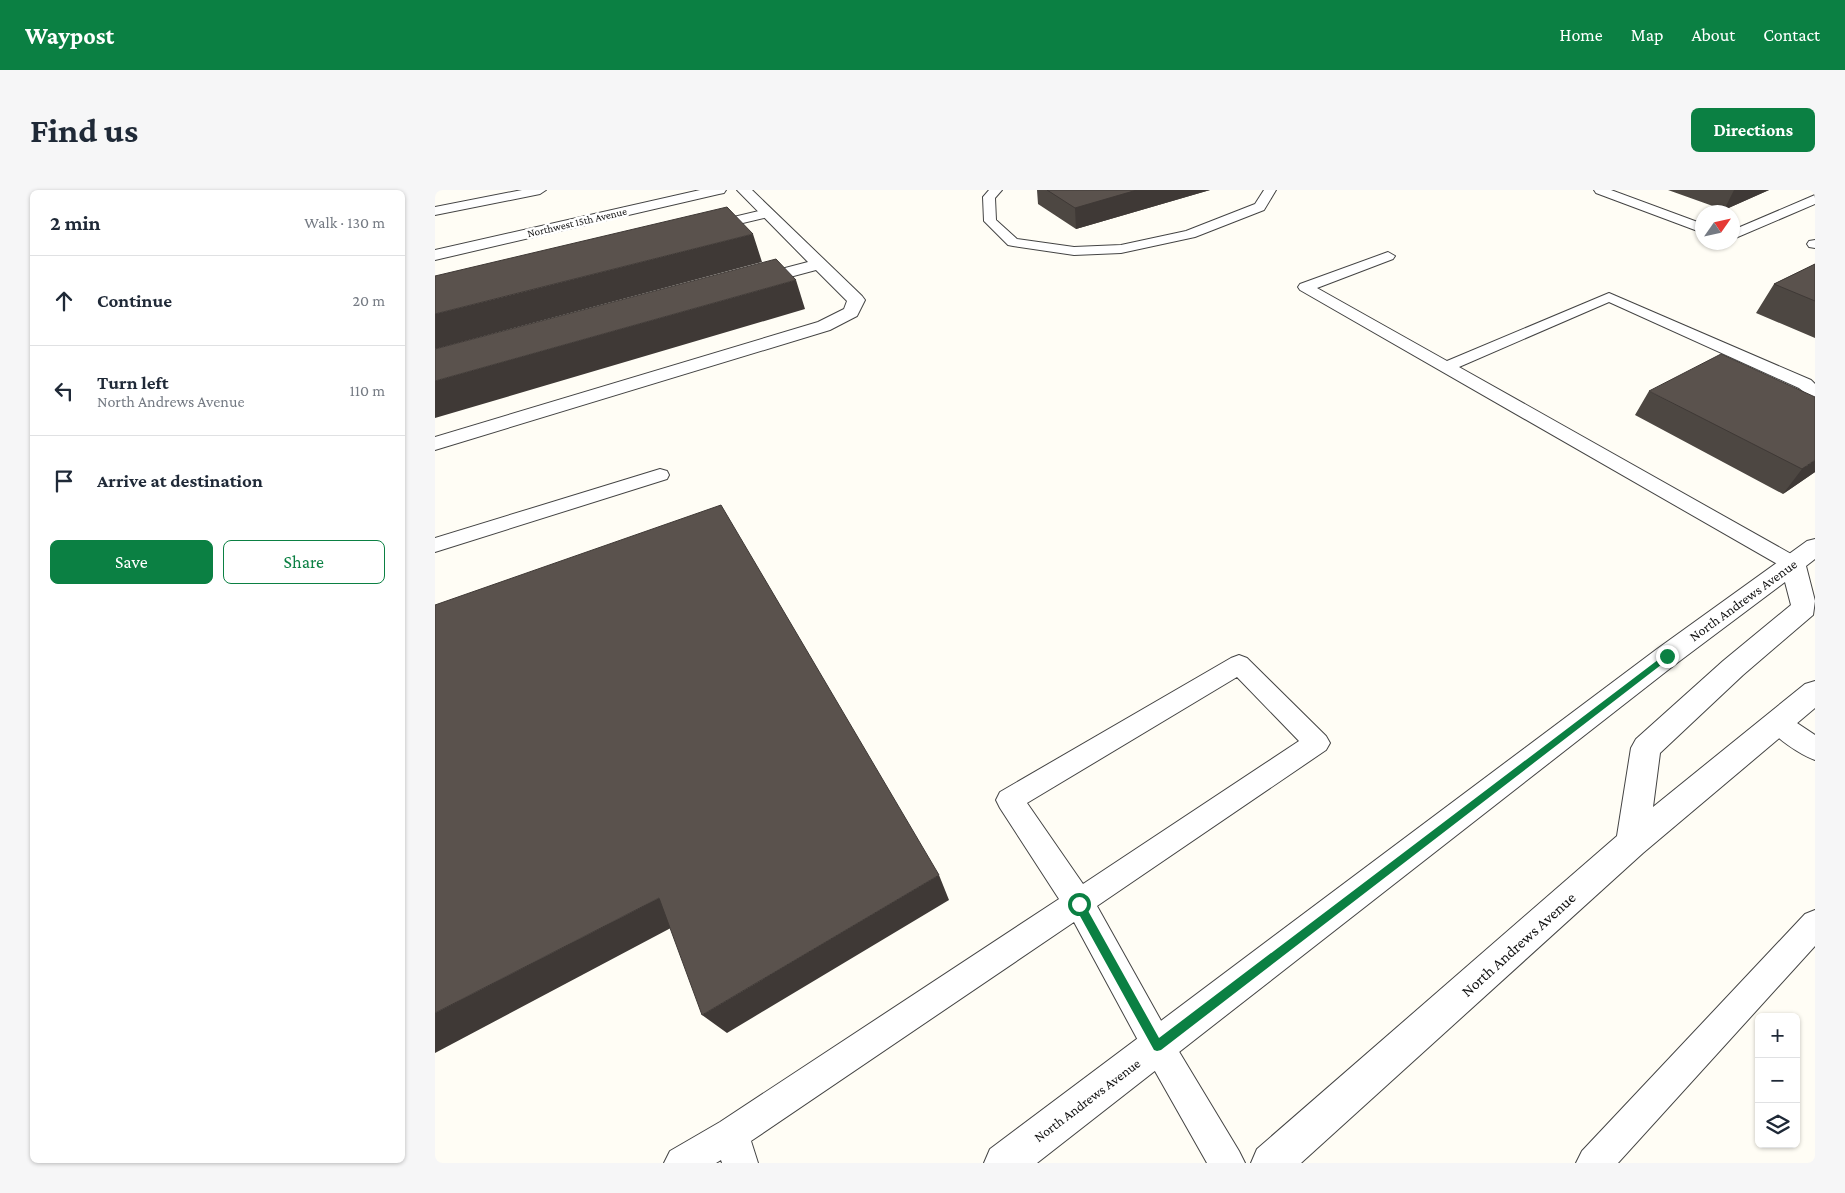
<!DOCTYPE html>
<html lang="en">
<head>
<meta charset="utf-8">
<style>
	body { margin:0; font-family:"Crimson Pro",serif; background:#f6f6f7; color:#1f2937 }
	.controls { position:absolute; right:15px; bottom:15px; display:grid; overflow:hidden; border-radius:8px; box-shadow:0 1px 4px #0004 }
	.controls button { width:45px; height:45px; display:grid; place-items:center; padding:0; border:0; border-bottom:1px solid #e0e1e3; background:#fff; color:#1f2937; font:25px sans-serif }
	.compass { position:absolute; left:1260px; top:15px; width:45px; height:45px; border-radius:50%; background:#fff; box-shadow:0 1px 4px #0004; rotate:56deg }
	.stop { position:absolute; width:15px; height:15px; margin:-11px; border:4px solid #0b8043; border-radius:50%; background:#fff }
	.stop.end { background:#0b8043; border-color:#fff; box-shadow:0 1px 5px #0008 }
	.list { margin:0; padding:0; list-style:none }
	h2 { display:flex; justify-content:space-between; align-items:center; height:65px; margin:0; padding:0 20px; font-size:21px }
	h2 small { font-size:16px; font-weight:400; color:#747a83 }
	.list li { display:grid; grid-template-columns:32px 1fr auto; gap:15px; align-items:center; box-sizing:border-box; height:90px; padding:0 20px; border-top:1px solid #e0e1e3 }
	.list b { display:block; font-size:19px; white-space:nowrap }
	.list p { margin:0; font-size:16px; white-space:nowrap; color:#747a83 }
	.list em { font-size:16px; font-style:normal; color:#747a83 }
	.actions { display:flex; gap:10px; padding:15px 20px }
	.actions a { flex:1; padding:11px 0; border:1px solid #0b8043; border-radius:8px; text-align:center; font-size:18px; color:#0b8043 }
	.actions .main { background:#0b8043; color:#fff }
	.icon { flex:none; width:28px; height:28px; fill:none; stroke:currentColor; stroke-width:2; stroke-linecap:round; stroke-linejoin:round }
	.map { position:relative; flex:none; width:1380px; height:973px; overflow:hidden; border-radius:8px }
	header { display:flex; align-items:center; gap:30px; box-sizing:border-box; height:70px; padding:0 25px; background:#0b8043; color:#fff }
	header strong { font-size:24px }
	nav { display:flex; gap:28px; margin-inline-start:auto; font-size:18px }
	.intro { display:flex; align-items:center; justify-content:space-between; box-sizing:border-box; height:120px; padding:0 30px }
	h1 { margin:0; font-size:35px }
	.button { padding:12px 22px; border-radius:8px; background:#0b8043; color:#fff; font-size:18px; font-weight:700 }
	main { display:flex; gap:30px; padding:0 30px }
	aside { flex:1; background:#fff; border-radius:8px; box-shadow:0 1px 4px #0004 }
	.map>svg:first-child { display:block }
</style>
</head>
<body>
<header>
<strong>Waypost</strong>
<nav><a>Home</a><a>Map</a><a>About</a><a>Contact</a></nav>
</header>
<div class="intro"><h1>Find us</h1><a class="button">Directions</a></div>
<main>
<aside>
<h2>2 min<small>Walk · 130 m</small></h2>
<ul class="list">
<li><svg class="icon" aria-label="ahead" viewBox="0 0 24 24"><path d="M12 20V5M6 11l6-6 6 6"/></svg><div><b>Continue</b></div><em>20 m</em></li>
<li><svg class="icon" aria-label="left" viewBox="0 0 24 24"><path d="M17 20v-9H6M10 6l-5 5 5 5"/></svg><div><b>Turn left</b><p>North Andrews Avenue</p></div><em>110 m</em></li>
<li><svg class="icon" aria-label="arrive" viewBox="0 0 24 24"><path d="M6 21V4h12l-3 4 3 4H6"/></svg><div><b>Arrive at destination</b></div></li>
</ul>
<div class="actions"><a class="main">Save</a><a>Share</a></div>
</aside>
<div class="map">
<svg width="1380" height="973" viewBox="0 0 1380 973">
	<rect width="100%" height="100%" fill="#fffdf5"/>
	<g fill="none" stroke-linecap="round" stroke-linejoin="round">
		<defs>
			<path id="service" d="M87 0H111L105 4 0 25V17Z
				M554 0H567L560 8 561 30 582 49 639 57 686 55 751 41 820 14 829 0H841L829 20 760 47 686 63 639 65 578 56 573 55 549 31 548 7Z
				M1159 0H1176L1268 34V43L1161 3Z
				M1380 5V14L1298 49V40Z
				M332 19 337 20 338 23 337 26 274 41 267 37 269 34Z
				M1380 50V58L1374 57 1372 54 1374 51Z
				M953 62 960 66 958 69 882 98 1012 171 1174 103 1376 190 1380 194V207L1374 206 1364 198 1174 112 1024 177 1365 369 1369 374 1365 379 1358 381 1351 379 865 100 863 97 865 94Z
				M225 279 232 281 234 285 232 289 0 362V348Z
				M804 465 812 468 891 546 895 553 891 560 662 716 734 845 804 961 810 973H772L712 867 639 732 316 951 323 973H287L286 970 281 973H229L235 961 285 932 624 709 565 618 561 610 565 602 796 468ZM802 487 864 551 648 694 592 613Z
				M1344 524 1353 527 1380 545V570C1366 565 1338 547 1332 534L1335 527Z
				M1380 720V756L1183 973H1141L1147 961 1370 724Z"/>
			<path id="minor" d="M265 0H291L289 3 284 4 0 70V60Z
				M302 0H317L427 106 430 110 422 126 395 140 0 260V247L383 132 409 119 412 111 381 80 318 97 312 96 310 92 312 88 373 72Z"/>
			<path id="tertiary" d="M1380 349V369L1371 376 1380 411 1378 425 1308 485 1225 563 1218 617 1370 494 1380 491V518L1208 663 866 973H816L822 959 1182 646 1196 558 1201 549 1288 471 1356 415 1350 392 1242 473 602 973H549L555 959 1222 459 1372 351Z"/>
		</defs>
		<use href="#service" stroke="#444" stroke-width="2"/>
		<use href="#minor" stroke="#444" stroke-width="2"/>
		<use href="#tertiary" stroke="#444" stroke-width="2"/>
		<use href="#service" fill="#fff" fill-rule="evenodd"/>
		<use href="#minor" fill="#fff" fill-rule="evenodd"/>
		<use href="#tertiary" fill="#fff" fill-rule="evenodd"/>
	</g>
	<path fill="#4d4742" d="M602 0H775L641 39 603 14Z
		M1233 0H1334L1289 20Z
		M1380 74V148L1321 123 1339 94Z
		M1214 201 1380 282 1348 304 1200 225Z"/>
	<path fill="#3f3936" d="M702 0H775L641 39 640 18Z
		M1299 0H1334L1289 20Z
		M318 44 327 72 0 159V124Z
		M361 90 370 119 0 228V191Z
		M1380 270V282L1348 304 1367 279Z
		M504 685 514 710 292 843 267 825Z
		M224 708 249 731 0 863V823Z"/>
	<path fill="#5a524d" stroke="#3f3936" d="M612 0H702L640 18Z
		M292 17 318 44 0 124V86Z
		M341 69 361 90 0 191V159Z
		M1380 74V111L1339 94Z
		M1286 164 1380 207V270L1367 279 1214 201Z
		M286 315 504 685 267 825 224 708 0 823V415Z"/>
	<path fill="#0b8043" d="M1232 463 1235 464V468L726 860 722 861 719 860 640 717V710H647L724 848Z"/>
	<g text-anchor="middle" stroke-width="5" stroke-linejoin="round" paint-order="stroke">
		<g font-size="11" fill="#111" stroke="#fff">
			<text transform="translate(142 32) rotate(-13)" y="4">Northwest 15th Avenue</text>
		</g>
		<g font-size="14" fill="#111" stroke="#fff">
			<text transform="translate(1308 410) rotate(-36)" y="5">North Andrews Avenue</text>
			<text transform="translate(652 910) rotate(-37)" y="5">North Andrews Avenue</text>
		</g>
		<g font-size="16" fill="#111" stroke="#fff">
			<text transform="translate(1083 754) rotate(-42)" y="6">North Andrews Avenue</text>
		</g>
	</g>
</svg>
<div class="controls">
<button>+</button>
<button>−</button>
<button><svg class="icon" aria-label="layers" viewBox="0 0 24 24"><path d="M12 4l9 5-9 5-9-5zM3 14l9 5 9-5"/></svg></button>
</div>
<svg class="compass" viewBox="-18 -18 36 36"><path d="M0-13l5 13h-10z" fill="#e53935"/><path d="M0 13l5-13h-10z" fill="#747a83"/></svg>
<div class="stop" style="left:644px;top:714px"></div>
<div class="stop end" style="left:1232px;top:466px"></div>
</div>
</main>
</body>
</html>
